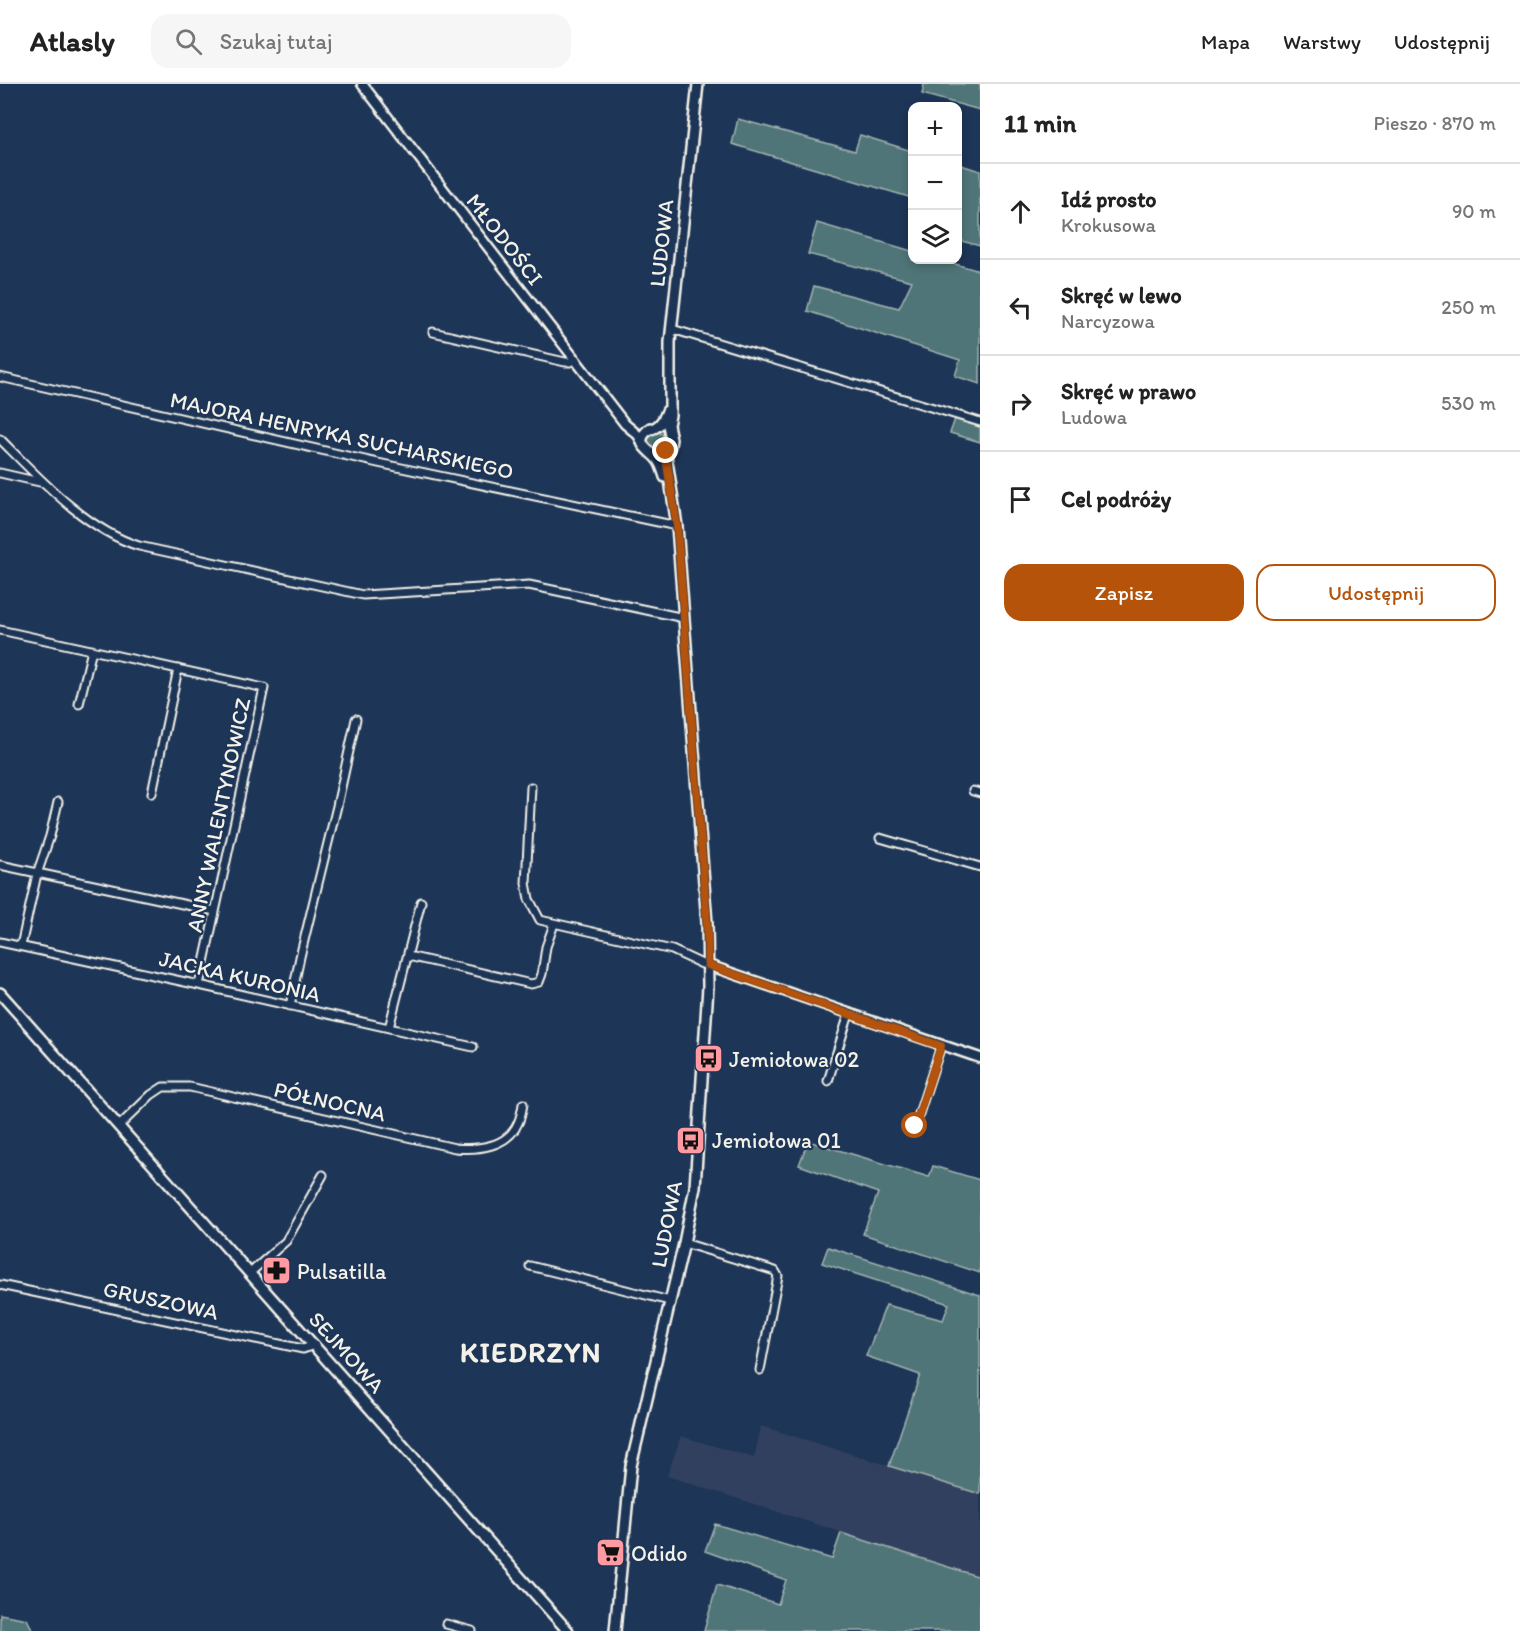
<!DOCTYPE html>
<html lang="pl">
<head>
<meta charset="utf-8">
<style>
	body { margin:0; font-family:Itim,sans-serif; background:#f6f6f6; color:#222 }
	.controls { position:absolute; right:18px; top:18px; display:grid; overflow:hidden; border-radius:12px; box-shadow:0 3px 9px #0003 }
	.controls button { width:54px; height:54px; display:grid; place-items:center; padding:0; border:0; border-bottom:2px solid #e0e0e0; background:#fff; color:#222; font:30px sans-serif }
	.stop { position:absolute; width:18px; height:18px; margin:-14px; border:4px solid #b45309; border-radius:50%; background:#fff }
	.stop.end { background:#b45309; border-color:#fff; box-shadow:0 2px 6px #0008 }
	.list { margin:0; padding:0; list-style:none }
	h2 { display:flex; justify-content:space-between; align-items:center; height:78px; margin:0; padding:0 24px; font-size:26px }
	h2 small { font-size:20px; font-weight:400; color:#767676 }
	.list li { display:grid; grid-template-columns:39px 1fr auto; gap:18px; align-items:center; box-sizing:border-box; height:96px; padding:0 24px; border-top:2px solid #e0e0e0 }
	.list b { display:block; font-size:22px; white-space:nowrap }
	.list p { margin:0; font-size:20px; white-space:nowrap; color:#767676 }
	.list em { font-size:20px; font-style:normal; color:#767676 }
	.actions { display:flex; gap:12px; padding:18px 24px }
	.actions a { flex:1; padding:14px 0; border:2px solid #b45309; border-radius:18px; text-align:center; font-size:21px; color:#b45309 }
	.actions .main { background:#b45309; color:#fff }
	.icon { flex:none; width:33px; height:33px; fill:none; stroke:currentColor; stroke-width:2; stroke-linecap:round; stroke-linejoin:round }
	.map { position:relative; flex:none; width:980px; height:1547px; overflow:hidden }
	header { display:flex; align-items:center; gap:36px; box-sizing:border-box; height:84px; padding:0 30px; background:#fff; border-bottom:2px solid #e0e0e0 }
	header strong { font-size:28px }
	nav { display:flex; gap:33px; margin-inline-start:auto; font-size:21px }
	.search { width:420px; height:54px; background:#f6f6f6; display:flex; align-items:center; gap:15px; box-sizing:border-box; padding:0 21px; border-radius:18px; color:#767676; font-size:22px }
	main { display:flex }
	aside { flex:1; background:#fff }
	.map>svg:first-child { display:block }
</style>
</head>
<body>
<header>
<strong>Atlasly</strong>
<div class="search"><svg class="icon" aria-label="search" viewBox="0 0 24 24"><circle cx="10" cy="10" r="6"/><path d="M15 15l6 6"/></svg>Szukaj tutaj</div>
<nav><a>Mapa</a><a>Warstwy</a><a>Udostępnij</a></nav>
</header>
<main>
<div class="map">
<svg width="980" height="1547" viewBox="0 0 980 1547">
	<rect width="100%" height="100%" fill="#1d3557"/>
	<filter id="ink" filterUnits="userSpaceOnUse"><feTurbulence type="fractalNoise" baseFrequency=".0167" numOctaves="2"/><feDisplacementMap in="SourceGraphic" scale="12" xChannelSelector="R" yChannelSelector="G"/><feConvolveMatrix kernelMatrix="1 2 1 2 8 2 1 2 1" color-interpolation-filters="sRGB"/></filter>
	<g filter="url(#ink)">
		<path fill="#32415e" d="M761 1342 980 1410V1493L667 1392 681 1352 754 1374Z"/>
		<path fill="#4f7578" stroke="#a2b3b0" stroke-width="1.5" d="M924 0H980V26L922 10Z
			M738 35 855 67 860 51 912 67V114L732 60Z
			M958 80 980 87V162L958 156Z
			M817 139 912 167V176H941L980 187V300L955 292 960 276 807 227 814 202 899 224 912 197 808 170Z
			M955 335 980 343V358L950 349Z
			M647 357a9 9 0 1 1 18 0a9 9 0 1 1-18 0Z
			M808 1057 929 1093 933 1082 980 1096V1189L863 1150 878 1109 799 1081Z
			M828 1163 980 1211V1410L889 1382 920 1291 866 1272 886 1221 943 1236 949 1220 822 1179Z
			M715 1440 832 1475 841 1449 980 1493V1547H704L717 1501 778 1520 786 1496 705 1467Z
			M0 1530 27 1535 33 1547H0Z"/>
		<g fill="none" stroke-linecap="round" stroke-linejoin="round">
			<defs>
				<path id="minor" d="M672 245 980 338
					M433 248 565 278H570L576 275
					M0 293 378 379 677 442
					M0 355C38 393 86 446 139 462L363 511 529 501 684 534
					M0 389 44 399
					M0 546 264 604 199 901
					M79 620 92 566
					M531 703 526 799 529 815 540 836 672 866 702 880 708 881
					M973 707 980 709
					M152 709 178 585
					M880 754 980 783
					M0 781 215 827
					M0 858 199 901 473 963
					M21 862 37 790 50 752 58 718
					M408 872 531 900 539 898 542 890 546 863 554 840
					M290 922 300 873 337 722 356 635
					M389 944 421 818
					M828 997 849 930
					M119 1042 151 1011 163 1003H190L455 1064C478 1066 508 1063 518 1039 521 1033 522 1026 523 1020
					M915 1042 941 962
					M684 1159 775 1187 778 1192 760 1286
					M530 1182 670 1217
					M250 1189 286 1157 323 1091
					M0 1201 303 1265 314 1261
					M446 1540 472 1547"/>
				<path id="tertiary" d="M362 0 625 340 638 351 642 358
					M708 881 980 974"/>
				<path id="secondary" d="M665 393C663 387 661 379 657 375 651 367 633 360 647 347 654 340 647 348 656 343 661 340 665 333 667 327
					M0 909 568 1547
					M615 1547 631 1382 684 1159 695 1103 708 903 707 839 677 442 666 370 670 362 671 355 668 341 670 331V258L698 0"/>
			</defs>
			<use href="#minor" stroke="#f4f1e8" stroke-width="11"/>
			<use href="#tertiary" stroke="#f4f1e8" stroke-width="13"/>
			<use href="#secondary" stroke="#f4f1e8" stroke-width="14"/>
			<use href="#minor" stroke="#1d3557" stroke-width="7"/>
			<use href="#tertiary" stroke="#1d3557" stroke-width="8"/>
			<use href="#secondary" stroke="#1d3557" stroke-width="9"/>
		</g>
	</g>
	<g fill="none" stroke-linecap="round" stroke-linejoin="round" filter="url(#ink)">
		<path stroke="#b45309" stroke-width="8" d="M666 367V374L677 442 707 839 708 881 941 962 915 1042"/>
	</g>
	<defs>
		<symbol id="bus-square" viewBox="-11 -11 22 22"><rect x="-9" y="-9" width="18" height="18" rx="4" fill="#ff9aa2" stroke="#1d3557"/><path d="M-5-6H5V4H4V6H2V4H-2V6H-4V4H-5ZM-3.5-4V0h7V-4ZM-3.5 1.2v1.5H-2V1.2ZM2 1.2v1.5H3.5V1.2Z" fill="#111"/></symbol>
		<symbol id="pharmacy-square" viewBox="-11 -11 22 22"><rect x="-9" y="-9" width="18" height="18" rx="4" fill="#ff9aa2" stroke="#1d3557"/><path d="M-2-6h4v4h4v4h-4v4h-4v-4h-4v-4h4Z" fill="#111"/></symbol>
		<symbol id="supermarket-square" viewBox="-11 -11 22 22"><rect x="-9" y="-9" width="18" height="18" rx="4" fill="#ff9aa2" stroke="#1d3557"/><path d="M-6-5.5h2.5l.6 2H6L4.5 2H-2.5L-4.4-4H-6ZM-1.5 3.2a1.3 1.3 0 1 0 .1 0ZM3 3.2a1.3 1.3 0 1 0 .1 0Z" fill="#111"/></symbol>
	</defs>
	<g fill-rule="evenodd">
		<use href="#bus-square" x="692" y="958" width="33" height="33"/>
		<use href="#bus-square" x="674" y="1040" width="33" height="33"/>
		<use href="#pharmacy-square" x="260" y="1170" width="33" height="33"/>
		<use href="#supermarket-square" x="594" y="1452" width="33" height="33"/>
	</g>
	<g text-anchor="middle" stroke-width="4.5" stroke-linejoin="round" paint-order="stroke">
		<g font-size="22" fill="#f4f1e8" stroke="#1d3557">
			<text transform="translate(505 155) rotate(52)" y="8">MŁODOŚCI</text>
			<text transform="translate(661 159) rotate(-84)" y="8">LUDOWA</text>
			<text transform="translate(342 351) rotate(12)" y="8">MAJORA HENRYKA SUCHARSKIEGO</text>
			<text transform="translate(218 731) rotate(-78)" y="8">ANNY WALENTYNOWICZ</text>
			<text transform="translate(240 892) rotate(13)" y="8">JACKA KURONIA</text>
			<text transform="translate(330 1017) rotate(13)" y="8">PÓŁNOCNA</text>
			<text transform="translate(666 1140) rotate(-79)" y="8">LUDOWA</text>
			<text transform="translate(161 1216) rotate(12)" y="8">GRUSZOWA</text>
			<text transform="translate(347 1268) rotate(48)" y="8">SEJMOWA</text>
		</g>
		<g font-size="22" fill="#f4f1e8" stroke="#1d3557" text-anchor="start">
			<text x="729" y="983">Jemiołowa 02</text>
			<text x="712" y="1064">Jemiołowa 01</text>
			<text x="297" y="1195">Pulsatilla</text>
			<text x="631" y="1477">Odido</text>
		</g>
		<g font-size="28" font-weight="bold" letter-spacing="1.5" fill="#f4f1e8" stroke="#1d3557">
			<text x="531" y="1278">KIEDRZYN</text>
		</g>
	</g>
</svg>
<div class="controls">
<button>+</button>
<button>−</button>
<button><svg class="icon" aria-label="layers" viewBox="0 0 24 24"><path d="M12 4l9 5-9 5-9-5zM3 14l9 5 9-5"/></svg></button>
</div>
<div class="stop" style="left:915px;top:1042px"></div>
<div class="stop end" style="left:666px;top:367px"></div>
</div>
<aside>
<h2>11 min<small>Pieszo · 870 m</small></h2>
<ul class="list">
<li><svg class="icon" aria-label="ahead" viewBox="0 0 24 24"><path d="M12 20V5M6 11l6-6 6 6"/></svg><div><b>Idź prosto</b><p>Krokusowa</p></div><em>90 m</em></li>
<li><svg class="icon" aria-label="left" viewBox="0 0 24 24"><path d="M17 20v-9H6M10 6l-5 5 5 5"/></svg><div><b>Skręć w lewo</b><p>Narcyzowa</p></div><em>250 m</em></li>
<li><svg class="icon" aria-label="right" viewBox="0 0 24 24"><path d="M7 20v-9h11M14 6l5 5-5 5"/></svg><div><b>Skręć w prawo</b><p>Ludowa</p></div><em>530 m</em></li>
<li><svg class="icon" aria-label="arrive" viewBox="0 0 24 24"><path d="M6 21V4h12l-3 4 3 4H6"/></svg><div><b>Cel podróży</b></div></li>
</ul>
<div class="actions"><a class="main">Zapisz</a><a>Udostępnij</a></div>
</aside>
</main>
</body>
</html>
